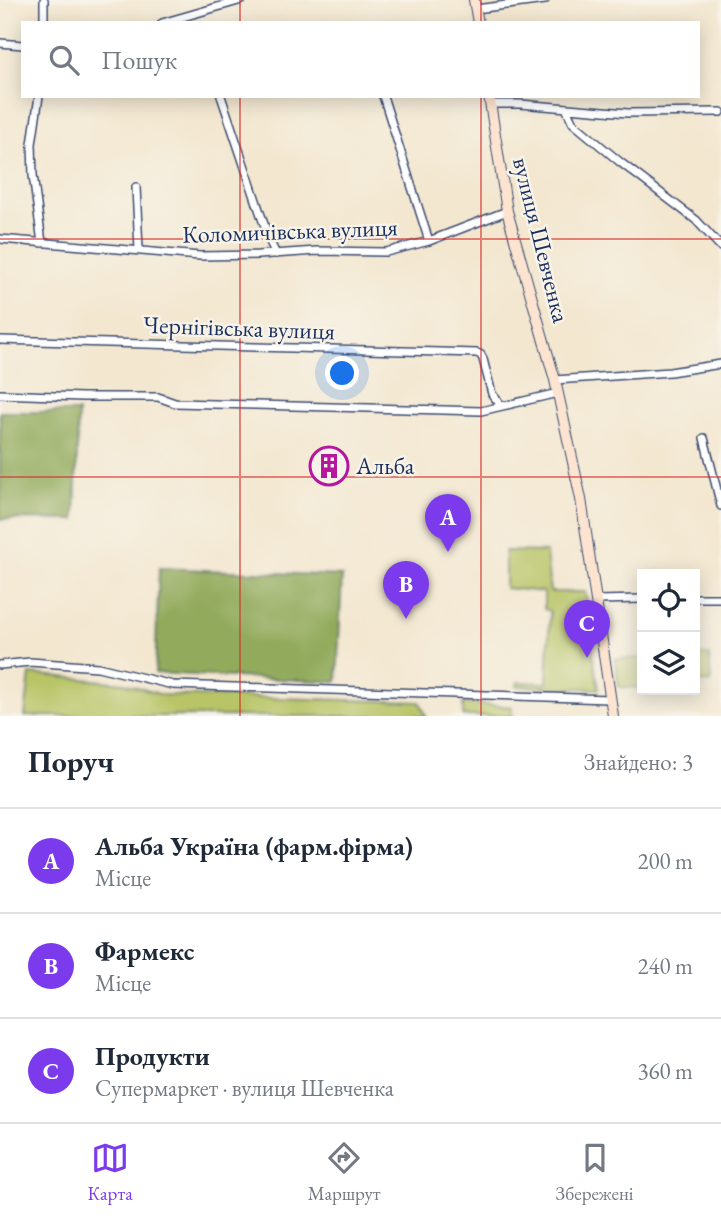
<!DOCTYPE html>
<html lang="uk">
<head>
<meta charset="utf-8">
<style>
	body { margin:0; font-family:"EB Garamond",serif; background:#f2f2f3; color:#1f2937 }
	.controls { position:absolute; right:21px; bottom:21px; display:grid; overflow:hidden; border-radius:0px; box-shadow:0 4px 18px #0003 }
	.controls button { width:63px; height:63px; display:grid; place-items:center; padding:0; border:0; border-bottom:2px solid #e0e1e3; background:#fff; color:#1f2937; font:35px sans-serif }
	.you { position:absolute; left:343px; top:374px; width:24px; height:24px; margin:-18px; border:5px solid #fff; border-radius:50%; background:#1a73e8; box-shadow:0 0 0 10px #1a73e833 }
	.badge { display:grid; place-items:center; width:46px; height:46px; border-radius:50%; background:#7c3aed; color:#fff; font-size:23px; font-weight:700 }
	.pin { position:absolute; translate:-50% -58px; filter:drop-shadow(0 2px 4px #0008) }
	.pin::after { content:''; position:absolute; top:37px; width:24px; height:21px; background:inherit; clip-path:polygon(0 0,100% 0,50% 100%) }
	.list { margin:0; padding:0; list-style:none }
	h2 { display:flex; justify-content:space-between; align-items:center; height:91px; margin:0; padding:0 28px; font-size:30px }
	h2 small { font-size:23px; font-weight:400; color:#747a83 }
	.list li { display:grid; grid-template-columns:46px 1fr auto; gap:21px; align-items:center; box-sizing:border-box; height:105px; padding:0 28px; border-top:2px solid #e0e1e3 }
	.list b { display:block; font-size:26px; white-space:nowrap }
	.list p { margin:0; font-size:23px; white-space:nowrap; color:#747a83 }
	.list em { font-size:23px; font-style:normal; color:#747a83 }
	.icon { flex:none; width:38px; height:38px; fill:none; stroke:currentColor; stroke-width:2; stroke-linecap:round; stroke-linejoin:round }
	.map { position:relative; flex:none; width:721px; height:716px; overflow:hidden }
	.search { position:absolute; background:#fff; box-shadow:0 4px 18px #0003; left:21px; right:21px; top:21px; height:77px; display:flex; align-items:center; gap:18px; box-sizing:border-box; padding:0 24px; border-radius:0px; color:#747a83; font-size:26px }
	.sheet { height:406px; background:#fff }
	nav { display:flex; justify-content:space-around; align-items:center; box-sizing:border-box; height:98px; border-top:2px solid #e0e1e3; background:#fff; font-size:19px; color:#747a83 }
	nav a { display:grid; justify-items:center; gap:4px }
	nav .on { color:#7c3aed }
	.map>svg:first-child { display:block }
</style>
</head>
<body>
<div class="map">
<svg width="721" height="716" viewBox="0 0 721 716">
	<rect width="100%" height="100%" fill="#f7f3e8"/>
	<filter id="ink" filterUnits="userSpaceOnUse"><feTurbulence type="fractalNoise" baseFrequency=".0143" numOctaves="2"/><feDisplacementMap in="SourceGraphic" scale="14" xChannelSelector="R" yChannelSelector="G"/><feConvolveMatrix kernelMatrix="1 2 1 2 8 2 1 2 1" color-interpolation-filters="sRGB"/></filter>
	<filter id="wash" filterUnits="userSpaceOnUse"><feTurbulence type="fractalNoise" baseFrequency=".00686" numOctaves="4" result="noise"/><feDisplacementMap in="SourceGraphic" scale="28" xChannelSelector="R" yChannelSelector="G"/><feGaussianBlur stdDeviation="1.57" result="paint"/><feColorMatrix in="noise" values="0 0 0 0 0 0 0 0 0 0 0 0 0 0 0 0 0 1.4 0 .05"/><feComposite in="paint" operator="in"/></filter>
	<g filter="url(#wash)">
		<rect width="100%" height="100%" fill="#f3e7d0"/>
		<path fill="#b8c466" stroke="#6a7a62" stroke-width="2" d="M505 551 546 552 550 592H585L594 638 592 651 599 689 517 686 518 682 547 683 550 611 544 609V592L505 588Z
			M695 655H709L711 682 695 683Z
			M642 658V688L619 687 615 659Z
			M30 674 124 683 162 695 420 702 426 716H25Z
			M463 703 512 707V716H463Z"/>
		<path fill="#92aa5b" stroke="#566c5c" stroke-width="2" d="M0 412H78L75 520 0 519Z
			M159 568 342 576 337 682 155 673Z"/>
	</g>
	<g filter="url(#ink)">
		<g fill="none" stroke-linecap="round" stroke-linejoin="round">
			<defs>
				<path id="minor" d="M476 9 545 0
					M44 23V0
					M162 23 242 0
					M0 43 23 45
					M39 96 32 144 33 175 42 243
					M221 96 270 242 276 254
					M490 104H520L628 113 721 112
					M566 108 573 123 620 162 696 220 721 247
					M136 187 139 250
					M0 239 200 256 258 255 317 251 386 252 429 241 383 96
					M429 241 507 211
					M0 340 477 353 481 355 483 359 492 394 501 405
					M555 380 670 372 721 364
					M0 394 82 397H158L175 403 481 411 558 393
					M704 438 721 506
					M695 598H721
					M597 600 642 599
					M0 665 30 662 98 667 173 685 609 699"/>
				<path id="secondary" d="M474 0 478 23
					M489 96 507 211 555 380 581 499 613 716"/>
			</defs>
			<use href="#minor" stroke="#3b4b6f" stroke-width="10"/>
			<use href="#secondary" stroke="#3b4b6f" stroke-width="12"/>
			<use href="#minor" stroke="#fff" stroke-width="7"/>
			<use href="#secondary" stroke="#fde4d1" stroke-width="10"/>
		</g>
	</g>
	<path fill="none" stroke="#d62828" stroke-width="2" stroke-opacity="0.55" d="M240 0V23M481 0V23M240 96V716M481 96V716M0 239H721M0 477H721"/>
	<defs>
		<symbol id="building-ring" viewBox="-11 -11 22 22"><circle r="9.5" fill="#f7f3e8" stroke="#b5179e" stroke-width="1.5"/><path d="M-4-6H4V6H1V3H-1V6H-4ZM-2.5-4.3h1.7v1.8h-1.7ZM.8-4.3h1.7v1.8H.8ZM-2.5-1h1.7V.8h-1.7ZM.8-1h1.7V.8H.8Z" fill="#b5179e"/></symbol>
	</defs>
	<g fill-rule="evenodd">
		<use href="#building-ring" x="307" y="444" width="44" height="44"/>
	</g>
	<g text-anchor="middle" stroke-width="5" stroke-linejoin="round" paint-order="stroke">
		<g font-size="24" fill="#1b2f5e" stroke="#f7f3e8">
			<text transform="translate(290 231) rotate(-2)" y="8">Коломичівська вулиця</text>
			<text transform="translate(541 240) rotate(76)" y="8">вулиця Шевченка</text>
			<text transform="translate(239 328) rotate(2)" y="8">Чернігівська вулиця</text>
		</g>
		<g font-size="24" fill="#1b2f5e" stroke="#f7f3e8" text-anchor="start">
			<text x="356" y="474">Альба</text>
		</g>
	</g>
</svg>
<div class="controls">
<button><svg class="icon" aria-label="locate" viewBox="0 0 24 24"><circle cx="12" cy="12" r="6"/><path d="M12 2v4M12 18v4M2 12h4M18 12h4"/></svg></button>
<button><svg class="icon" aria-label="layers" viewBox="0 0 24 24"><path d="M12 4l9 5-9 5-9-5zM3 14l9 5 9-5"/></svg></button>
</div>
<div class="you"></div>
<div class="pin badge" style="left:448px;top:552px">A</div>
<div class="pin badge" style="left:406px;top:619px">B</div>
<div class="pin badge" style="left:587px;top:658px">C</div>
<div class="search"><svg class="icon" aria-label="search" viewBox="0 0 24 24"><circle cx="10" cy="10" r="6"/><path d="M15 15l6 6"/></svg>Пошук</div>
</div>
<section class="sheet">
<h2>Поруч<small>Знайдено: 3</small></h2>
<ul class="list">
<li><span class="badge">A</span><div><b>Альба Україна (фарм.фірма)</b><p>Місце</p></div><em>200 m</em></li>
<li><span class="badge">B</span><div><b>Фармекс</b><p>Місце</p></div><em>240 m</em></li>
<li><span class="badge">C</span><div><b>Продукти</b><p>Супермаркет · вулиця Шевченка</p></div><em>360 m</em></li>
</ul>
</section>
<nav>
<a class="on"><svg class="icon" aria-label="map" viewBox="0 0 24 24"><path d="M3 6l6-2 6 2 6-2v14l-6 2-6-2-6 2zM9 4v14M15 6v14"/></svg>Карта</a>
<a><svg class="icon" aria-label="directions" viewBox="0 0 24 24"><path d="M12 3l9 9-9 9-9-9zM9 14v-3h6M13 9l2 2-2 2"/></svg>Маршрут</a>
<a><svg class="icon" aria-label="saved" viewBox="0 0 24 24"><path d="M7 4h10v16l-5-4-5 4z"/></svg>Збережені</a>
</nav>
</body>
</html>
